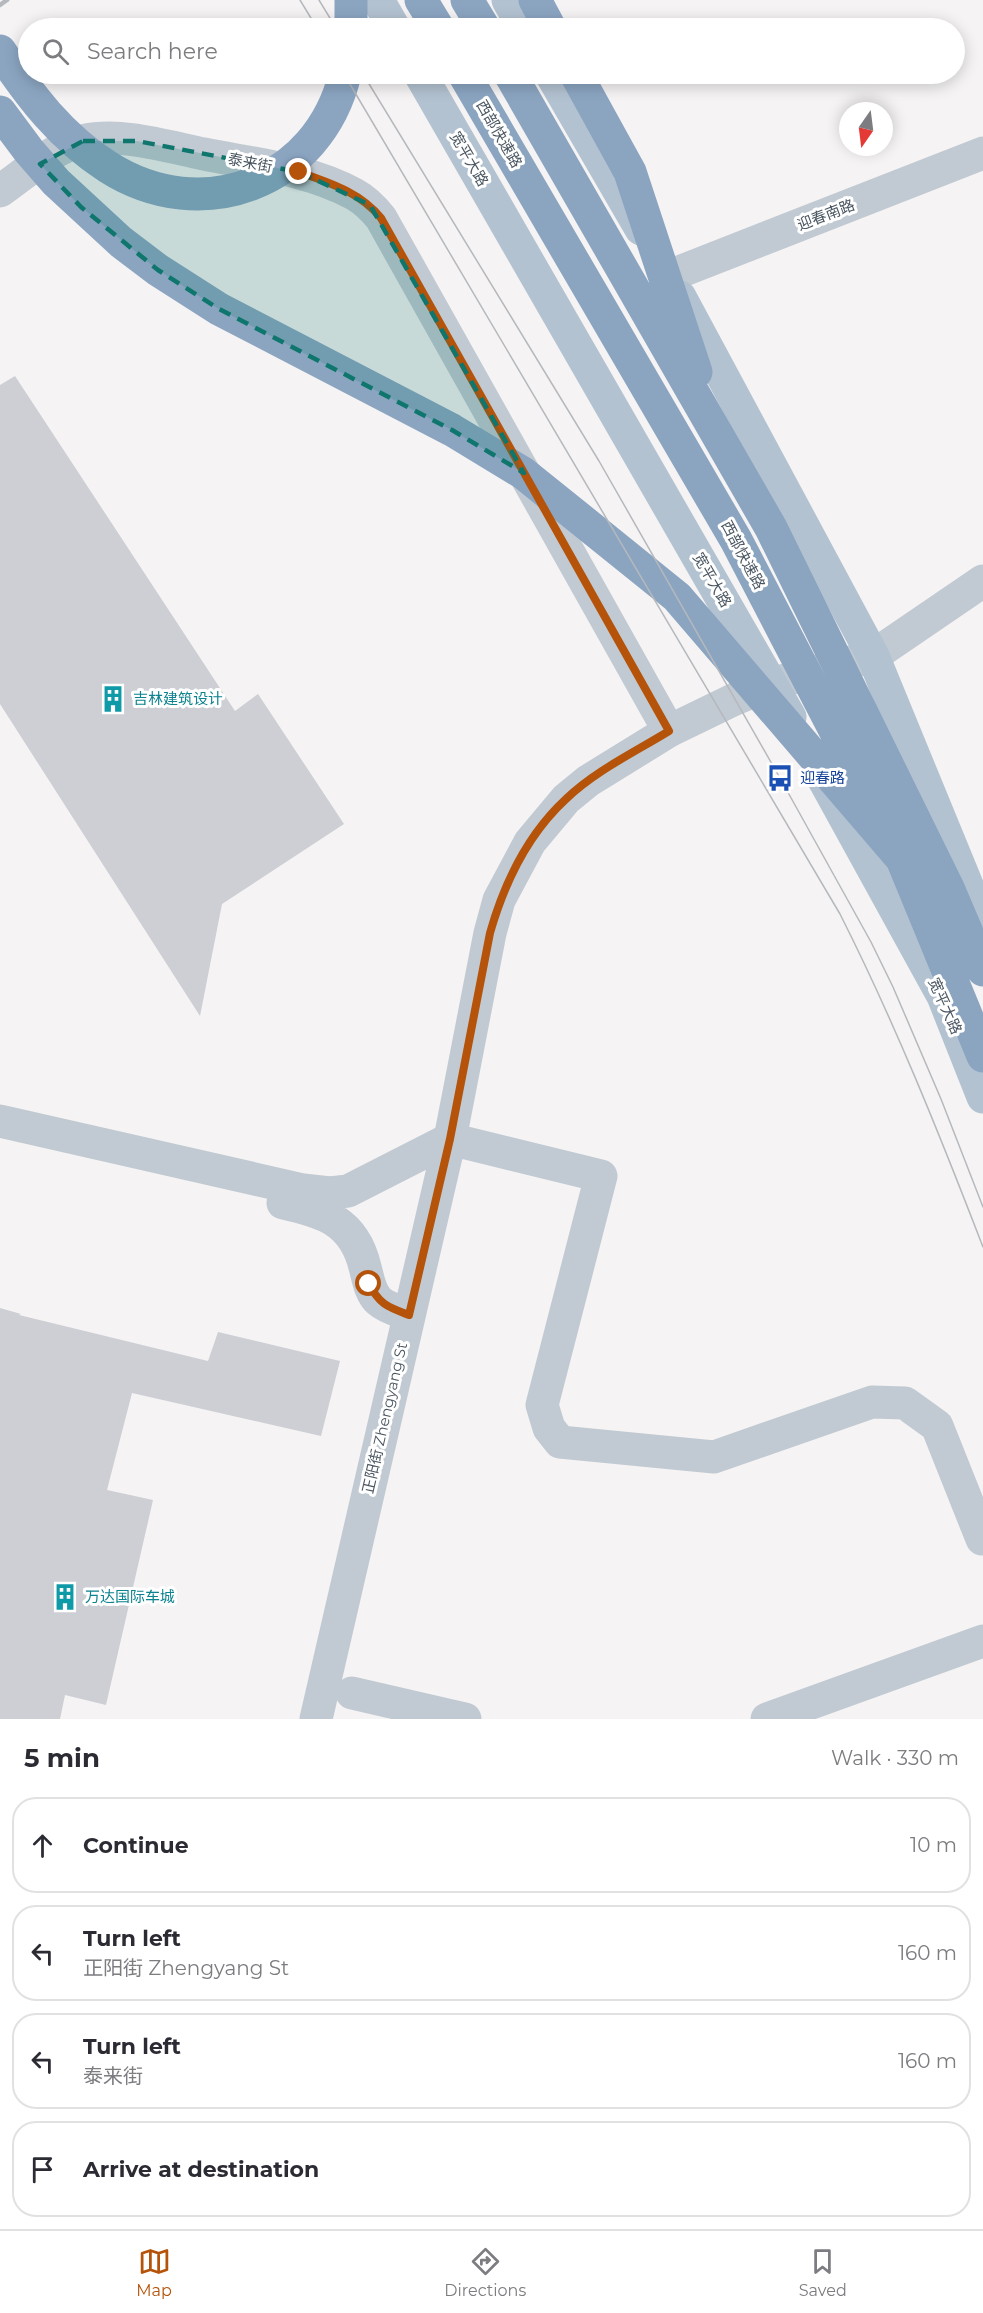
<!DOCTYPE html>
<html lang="en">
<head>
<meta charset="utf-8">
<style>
	body { margin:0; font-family:Montserrat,"Noto Sans SC",sans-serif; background:#f2f2f3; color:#2b2b33 }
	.compass { position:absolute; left:839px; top:102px; width:54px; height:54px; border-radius:50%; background:#fff; box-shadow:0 3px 15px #0003; rotate:194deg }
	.stop { position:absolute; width:18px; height:18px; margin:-14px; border:4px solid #b45309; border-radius:50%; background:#fff }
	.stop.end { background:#b45309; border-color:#fff; box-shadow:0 2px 6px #0008 }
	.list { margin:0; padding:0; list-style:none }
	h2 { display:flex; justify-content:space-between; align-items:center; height:78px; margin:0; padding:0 24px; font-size:26px }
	h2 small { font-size:20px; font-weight:400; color:#7c7c81 }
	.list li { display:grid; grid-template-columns:39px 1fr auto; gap:18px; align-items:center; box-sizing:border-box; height:96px; margin:0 12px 12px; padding:0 12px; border:2px solid #e1e1e2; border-radius:24px }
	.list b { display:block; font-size:22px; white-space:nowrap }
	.list p { margin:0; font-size:20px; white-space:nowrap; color:#7c7c81 }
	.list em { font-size:20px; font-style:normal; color:#7c7c81 }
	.icon { flex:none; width:33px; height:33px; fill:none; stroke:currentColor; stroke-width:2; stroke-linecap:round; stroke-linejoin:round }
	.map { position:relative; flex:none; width:983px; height:1719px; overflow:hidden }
	.search { position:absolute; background:#fff; box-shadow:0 3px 15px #0003; left:18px; right:18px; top:18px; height:66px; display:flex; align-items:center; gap:15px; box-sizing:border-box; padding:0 21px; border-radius:33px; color:#7c7c81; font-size:22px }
	.sheet { height:510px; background:#fff }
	nav { display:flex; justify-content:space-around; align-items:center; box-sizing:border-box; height:84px; border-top:2px solid #e1e1e2; background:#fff; font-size:16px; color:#7c7c81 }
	nav a { display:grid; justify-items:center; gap:3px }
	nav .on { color:#b45309 }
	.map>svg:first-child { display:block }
</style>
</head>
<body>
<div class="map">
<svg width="983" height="1719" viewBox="0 0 983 1719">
	<rect width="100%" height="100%" fill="#f5f3f3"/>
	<path fill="#cdcfd5" d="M15 376 235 711 258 694 344 824 222 904 200 1016 0 704V385Z
		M0 1308 21 1314 19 1315 208 1361 218 1332 340 1361 321 1436 132 1393 107 1490 153 1500 106 1705 65 1695 60 1719H0Z"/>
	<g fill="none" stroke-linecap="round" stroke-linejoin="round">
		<path stroke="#c1cad2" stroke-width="33" d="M0 191C23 175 54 147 82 141 121 132 165 146 204 154 254 164 308 169 354 194 365 200 373 208 381 218L669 731
			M669 276 983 153
			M0 1121 303 1190 330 1193 348 1191 450 1139 601 1176 542 1405 549 1428 560 1442 714 1457 872 1402 905 1403 937 1426 982 1539
			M283 1203C324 1212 354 1221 365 1267 368 1278 370 1293 379 1301 387 1308 399 1311 409 1315
			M352 1693 465 1719
			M316 1719 450 1139 490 933 499 900 530 842 566 799 588 781 669 731 735 699 771 684 873 656 983 581
			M767 1719 983 1641"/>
		<path stroke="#b3c2d1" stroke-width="33" d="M378 0 394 28
			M508 0 524 28
			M420 74 790 717
			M551 74 641 229
			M680 297 873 656 983 924
			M823 778 943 996 983 1097"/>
		<path stroke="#8ba5c1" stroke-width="33" d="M421 0 438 28
			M467 0 484 28
			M535 0 550 28
			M351 28V0
			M0 51C30 96 61 137 108 167 202 227 319 183 345 74
			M464 74 736 540 902 859 983 1056
			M510 74 771 528 948 888 983 970
			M576 74 630 172 696 372
			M0 112 29 151 56 182 121 242 158 270 219 309 452 430 523 473 677 597 902 859"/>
		<path stroke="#b5b8bd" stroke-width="1.5" d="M300 0 317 28
			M319 0 336 28
			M344 74 840 914C895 1023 939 1133 983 1247
			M363 74 599 461 780 778 871 942 893 987 941 1099 983 1207"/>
		<path stroke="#b5b8bd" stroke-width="4.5" d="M0 5 7 0"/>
	</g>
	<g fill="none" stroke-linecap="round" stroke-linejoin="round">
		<path stroke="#b45309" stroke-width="8" d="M299 172C330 183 360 192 381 218L669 731C635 752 595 771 566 799 528 834 504 884 490 933L450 1139 409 1315C388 1307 380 1305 369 1284"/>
	</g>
	<path fill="#0f766e" fill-opacity="0.2" stroke="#0f766e" stroke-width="4.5" stroke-dasharray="12 8" stroke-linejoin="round" d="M83 141H137L299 172 370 205 524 473 452 430 219 309 158 270 81 207 40 164Z"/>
	<defs>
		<symbol id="building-bare" viewBox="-9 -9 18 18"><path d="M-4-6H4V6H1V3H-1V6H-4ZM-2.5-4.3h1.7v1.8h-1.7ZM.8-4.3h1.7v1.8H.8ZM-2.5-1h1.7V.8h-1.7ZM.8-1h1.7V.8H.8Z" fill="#0f9aa8" stroke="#fff" stroke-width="2.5" paint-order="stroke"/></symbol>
		<symbol id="bus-bare" viewBox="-9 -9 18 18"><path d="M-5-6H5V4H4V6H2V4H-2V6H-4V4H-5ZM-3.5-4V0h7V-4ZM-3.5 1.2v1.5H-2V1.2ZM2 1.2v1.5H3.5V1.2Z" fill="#1a4fb4" stroke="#fff" stroke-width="2.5" paint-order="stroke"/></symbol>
	</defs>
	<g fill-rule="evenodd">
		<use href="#building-bare" x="94" y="680" width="38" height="38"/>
		<use href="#bus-bare" x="761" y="759" width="38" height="38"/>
		<use href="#building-bare" x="46" y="1578" width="38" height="38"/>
	</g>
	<g text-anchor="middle" stroke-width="6" stroke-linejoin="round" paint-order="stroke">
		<g font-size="15" fill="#4a5661" stroke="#fff">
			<text transform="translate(499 134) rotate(60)" y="5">西部快速路</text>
			<text transform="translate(469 159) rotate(60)" y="5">宽平大路</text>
			<text transform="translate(250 163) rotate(11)" y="5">泰来街</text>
			<text transform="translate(826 215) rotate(-21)" y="5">迎春南路</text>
			<text transform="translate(743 555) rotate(62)" y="5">西部快速路</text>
			<text transform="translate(712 580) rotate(60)" y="5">宽平大路</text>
			<text transform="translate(945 1006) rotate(66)" y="5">宽平大路</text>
			<text transform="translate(385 1418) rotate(-77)" y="5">正阳街 Zhengyang St</text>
		</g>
		<g font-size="15" fill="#0d838f" stroke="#fff" text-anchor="start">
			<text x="133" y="704">吉林建筑设计</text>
			<text x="85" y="1602">万达国际车城</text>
		</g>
		<g font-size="15" fill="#164399" stroke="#fff" text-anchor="start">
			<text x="800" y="783">迎春路</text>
		</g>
	</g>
</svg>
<svg class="compass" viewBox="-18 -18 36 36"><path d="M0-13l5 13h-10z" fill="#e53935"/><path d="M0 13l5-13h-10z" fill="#7c7c81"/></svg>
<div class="stop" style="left:369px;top:1284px"></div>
<div class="stop end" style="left:299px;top:172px"></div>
<div class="search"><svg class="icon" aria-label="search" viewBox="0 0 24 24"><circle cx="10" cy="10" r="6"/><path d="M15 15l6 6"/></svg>Search here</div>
</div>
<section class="sheet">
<h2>5 min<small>Walk · 330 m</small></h2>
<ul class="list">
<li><svg class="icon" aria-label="ahead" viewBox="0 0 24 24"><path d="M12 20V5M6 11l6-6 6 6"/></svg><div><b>Continue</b></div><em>10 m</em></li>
<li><svg class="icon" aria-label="left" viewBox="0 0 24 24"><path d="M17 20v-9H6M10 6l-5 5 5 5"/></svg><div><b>Turn left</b><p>正阳街 Zhengyang St</p></div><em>160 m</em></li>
<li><svg class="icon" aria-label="left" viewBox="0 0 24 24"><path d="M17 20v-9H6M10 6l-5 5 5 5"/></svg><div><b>Turn left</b><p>泰来街</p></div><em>160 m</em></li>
<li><svg class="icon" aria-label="arrive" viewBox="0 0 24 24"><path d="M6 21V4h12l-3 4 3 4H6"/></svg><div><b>Arrive at destination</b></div></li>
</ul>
</section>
<nav>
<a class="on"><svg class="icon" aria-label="map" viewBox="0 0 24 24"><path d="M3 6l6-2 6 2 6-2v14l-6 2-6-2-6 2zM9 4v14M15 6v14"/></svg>Map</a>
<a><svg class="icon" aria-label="directions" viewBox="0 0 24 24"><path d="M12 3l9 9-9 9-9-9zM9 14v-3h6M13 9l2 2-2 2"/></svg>Directions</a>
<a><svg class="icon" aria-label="saved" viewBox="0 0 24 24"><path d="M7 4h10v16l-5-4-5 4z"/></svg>Saved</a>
</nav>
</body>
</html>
